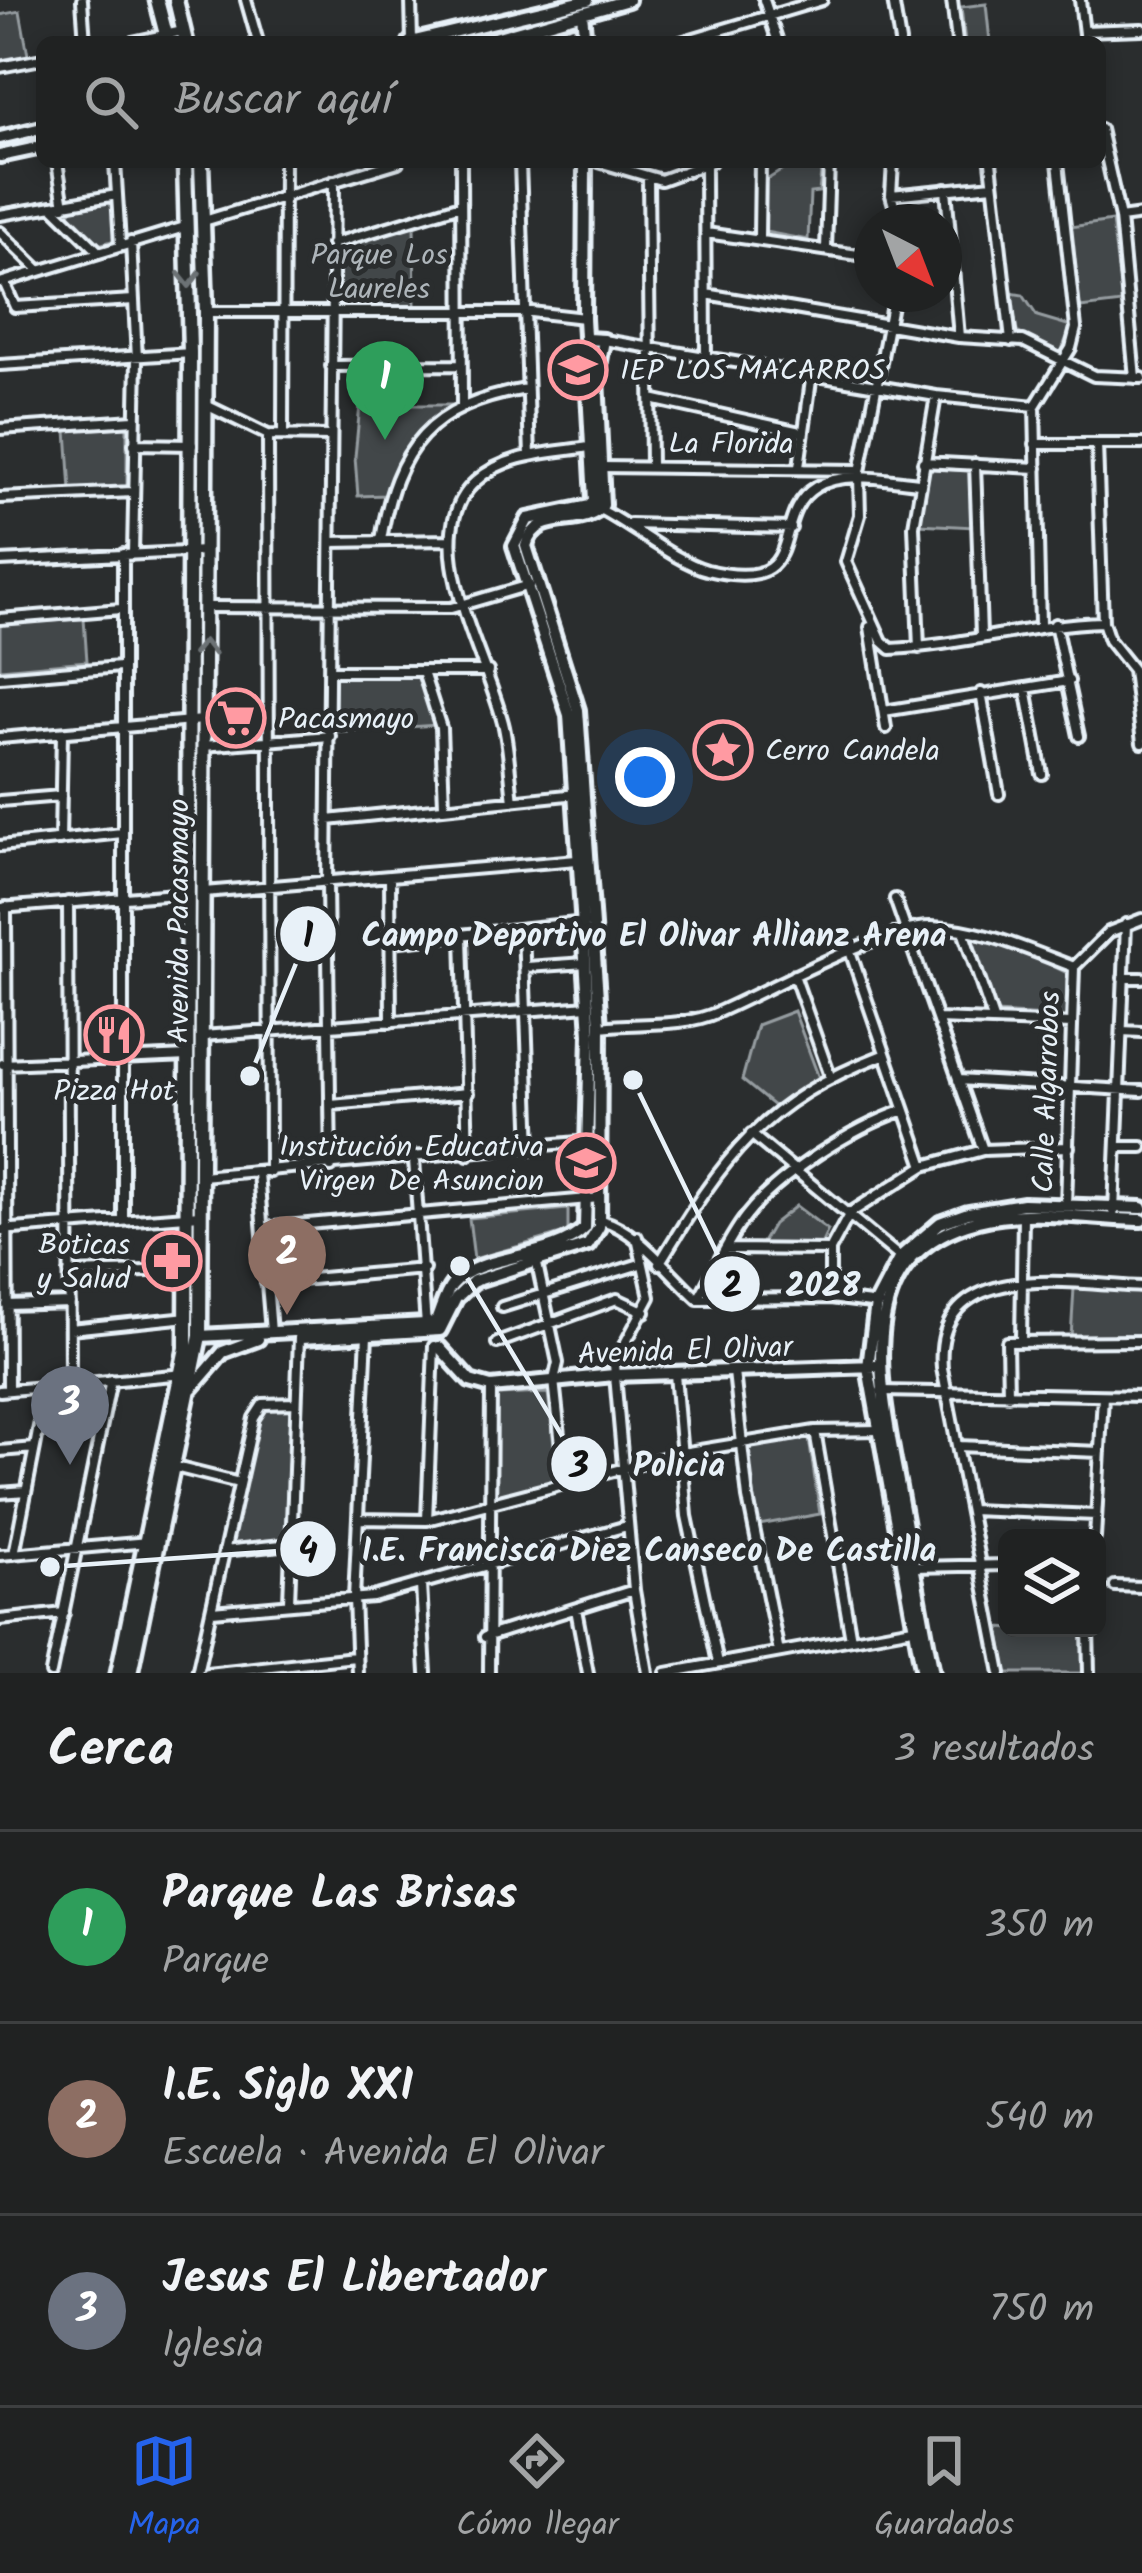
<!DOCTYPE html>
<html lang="es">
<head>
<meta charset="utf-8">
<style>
	body { margin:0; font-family:Kalam,sans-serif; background:#2d2f2f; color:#f1f3f6 }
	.controls { position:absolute; right:36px; bottom:36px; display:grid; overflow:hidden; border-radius:18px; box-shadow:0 6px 18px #0003 }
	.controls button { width:108px; height:108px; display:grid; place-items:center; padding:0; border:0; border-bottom:3px solid #3d3f40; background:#202222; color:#f1f3f6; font:60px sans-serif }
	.compass { position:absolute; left:854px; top:204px; width:108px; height:108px; border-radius:50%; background:#202222; box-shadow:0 6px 18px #0003; rotate:138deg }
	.you { position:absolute; left:645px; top:777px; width:42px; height:42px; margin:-30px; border:9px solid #fff; border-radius:50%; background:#1a73e8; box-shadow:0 0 0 18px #1a73e833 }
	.badge { display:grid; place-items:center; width:78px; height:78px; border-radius:50%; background:#2563eb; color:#fff; font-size:39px; font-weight:700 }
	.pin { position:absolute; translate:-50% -99px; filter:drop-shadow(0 3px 6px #0008) }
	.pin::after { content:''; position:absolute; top:63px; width:42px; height:36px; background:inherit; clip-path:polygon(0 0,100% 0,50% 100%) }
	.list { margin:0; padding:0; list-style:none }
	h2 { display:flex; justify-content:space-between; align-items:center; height:156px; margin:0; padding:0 48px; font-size:51px }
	h2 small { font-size:39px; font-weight:400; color:#a2a4a5 }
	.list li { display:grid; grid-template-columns:78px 1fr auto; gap:36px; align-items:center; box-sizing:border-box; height:192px; padding:0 48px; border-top:3px solid #3d3f40 }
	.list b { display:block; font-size:45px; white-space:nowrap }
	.list p { margin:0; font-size:39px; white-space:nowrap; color:#a2a4a5 }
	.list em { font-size:39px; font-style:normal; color:#a2a4a5 }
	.icon { flex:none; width:66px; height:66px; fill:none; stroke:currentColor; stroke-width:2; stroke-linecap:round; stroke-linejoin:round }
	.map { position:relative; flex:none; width:1142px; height:1673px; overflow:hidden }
	.search { position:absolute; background:#202222; box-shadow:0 6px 18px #0003; left:36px; right:36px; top:36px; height:132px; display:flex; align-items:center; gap:30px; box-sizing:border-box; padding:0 42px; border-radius:18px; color:#a2a4a5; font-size:45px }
	.sheet { height:732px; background:#202222 }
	nav { display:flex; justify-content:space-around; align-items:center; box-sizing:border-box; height:168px; border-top:3px solid #3d3f40; background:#202222; font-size:33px; color:#a2a4a5 }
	nav a { display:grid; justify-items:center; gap:6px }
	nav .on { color:#2563eb }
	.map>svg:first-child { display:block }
</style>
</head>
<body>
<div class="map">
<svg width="1142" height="1673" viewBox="0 0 1142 1673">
	<rect width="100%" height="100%" fill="#2a2d2e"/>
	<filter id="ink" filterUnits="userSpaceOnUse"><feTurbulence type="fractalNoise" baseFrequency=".00833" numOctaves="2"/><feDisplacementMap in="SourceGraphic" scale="24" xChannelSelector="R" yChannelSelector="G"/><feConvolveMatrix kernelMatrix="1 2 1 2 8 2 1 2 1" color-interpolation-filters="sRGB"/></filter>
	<g filter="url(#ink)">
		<path fill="#424648" stroke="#959ca0" stroke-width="3" d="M986 4 990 42H965L961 7Z
			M20 11 28 55 0 60V15Z
			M795 162H822L819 192 810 193 808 240 765 232V181Z
			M105 201 112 204 115 240 99 245 68 214 73 208Z
			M1112 221 1122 303 1080 308 1070 227Z
			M414 223 415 308 333 307 335 246Z
			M1011 293 1023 295 1037 316 1071 326 1060 355 1017 332Z
			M392 372 396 405H455C421 430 400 454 386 495L358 496 355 457 363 374Z
			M127 426V488L71 491 67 430Z
			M924 468 972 471 974 527 919 524Z
			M84 619 87 661 0 669V624Z
			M333 674 421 675 438 725 333 732Z
			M970 938 1020 950 1067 973 1066 1017 995 1013Z
			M794 1011 819 1078 775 1107 742 1080 757 1025Z
			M796 1206 828 1230 821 1245 760 1246 773 1224Z
			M568 1209V1232L474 1259 469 1218Z
			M1074 1288 1142 1290V1338H1071Z
			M548 1393 558 1480 493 1499 497 1395Z
			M267 1409H290L286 1540 231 1546 260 1413Z
			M809 1439 820 1514 759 1525 746 1447Z
			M999 1628 1086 1634 1084 1673H1007Z"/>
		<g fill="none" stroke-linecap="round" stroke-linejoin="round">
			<defs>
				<path id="minor" d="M82 0 85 42
					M246 0 258 42
					M411 0 412 42
					M764 0 778 42
					M893 0 900 42
					M952 0 957 42
					M1080 0 1085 42
					M1084 31 1142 29
					M132 42 183 31
					M681 42 822 0
					M0 67 42 59
					M1100 129 1120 218 1135 378
					M57 162 64 206
					M115 162 120 244
					M461 162 462 406
					M520 162 530 456
					M599 162 661 180 711 162
					M893 162 891 195 899 222
					M991 162 1011 341
					M705 165 706 357
					M648 178 651 467
					M946 189 959 337
					M891 195 993 185
					M54 208 97 250
					M0 215 117 195
					M1120 218 1142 215
					M204 221 398 162
					M0 232 39 270
					M706 233 872 257
					M759 237 760 162
					M131 242 137 359 133 554
					M332 244 461 205
					M826 249 829 162
					M4 282 15 307 134 300
					M0 283 188 226
					M706 294 959 337 1023 341 1094 376 1142 378
					M894 294 859 477 860 515 846 562 882 641 891 649C962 646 1031 624 1103 622
					M206 312H531L584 318
					M604 340 936 396 1035 406
					M0 365 192 353
					M331 366 461 365
					M651 399 800 432
					M206 405 268 435 330 436
					M0 429 134 420
					M268 435 270 1172
					M283 435 284 162
					M134 444 192 445
					M1035 444H1142
					M1097 444 1103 622 1109 640 1133 670 1142 743
					M923 462 1037 468
					M975 464 981 635
					M601 467 860 470
					M799 467 812 373
					M0 498 133 492
					M601 510C631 525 676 562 707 570 814 595 766 517 816 487 845 470 886 480 918 483
					M630 524 791 528
					M381 540C396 446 431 405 526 389
					M331 542 449 540
					M123 554V1220
					M0 561 205 551
					M206 607 451 608 529 585
					M0 619 121 609
					M1055 624 1079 736
					M1040 625 1035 406 1071 348 1076 328 1058 162
					M870 627 886 728
					M919 648 914 526 936 396
					M331 671H488
					M423 672 441 728 444 805
					M0 677 120 667
					M1026 688 1042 774
					M981 693 999 794
					M884 711 1069 681
					M0 738 203 720
					M203 746 330 736
					M0 801 61 796
					M513 801C510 777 509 751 504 727 489 660 413 537 476 481 506 453 552 453 590 447
					M328 820 577 794
					M60 840 62 733
					M0 846 122 833
					M390 877 391 1022
					M204 892 577 860
					M895 899 983 1150
					M68 902 70 1383
					M6 907 8 1390
					M0 908 188 893
					M523 930 531 1150
					M964 934 993 1019
					M462 935 468 1155
					M391 942 586 922
					M851 954 924 1166
					M527 967 586 963
					M794 975 830 1076
					M1123 978H1142
					M938 1019 1072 1024
					M600 1027C638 1022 683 1028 718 1012 767 991 882 926 932 927 981 928 1029 950 1074 967L1109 932 1142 919
					M1122 1031 1142 1032
					M203 1036 588 1006
					M3 1064 188 1056
					M958 1080 1142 1091
					M331 1105 468 1093
					M751 1134 902 1259
					M1118 1147H1142
					M414 1160 426 1326
					M331 1167 327 884 334 181
					M258 1173 271 1332
					M201 1176 600 1140
					M1066 1205 1074 967
					M1114 1211 1126 924
					M601 1220C638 1230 668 1272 698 1299L830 1298 879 1304
					M263 1228 600 1198
					M0 1230 200 1215
					M637 1237 650 1297 614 1364 634 1590 648 1673
					M728 1249 830 1250
					M537 1264 558 1363 554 1380 565 1482
					M659 1264C724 1156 762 1102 883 1055
					M69 1273 188 1270
					M266 1283 424 1269
					M830 1298V1250L850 1213 924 1166 983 1150 1069 1147
					M698 1299C714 1272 727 1240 746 1216 778 1175 853 1128 902 1111
					M7 1305 70 1303
					M502 1307 640 1264
					M70 1329 188 1317
					M1021 1340 1023 1216
					M497 1343 617 1299 645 1312
					M734 1372 748 1498 779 1652
					M675 1374 687 1516 718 1663
					M0 1391 184 1374
					M881 1391 1142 1396
					M1008 1395 1007 1342 1142 1341
					M815 1431 851 1639
					M958 1446 1100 1452
					M0 1451 34 1448
					M175 1467 239 1483
					M0 1493 26 1491
					M970 1510 1096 1515
					M358 1519 427 1520 682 1453 815 1431 880 1430
					M427 1520 434 1346
					M1095 1538 1103 1396
					M224 1551 291 1544
					M14 1554 47 1386
					M0 1555 148 1542
					M913 1567 1007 1565
					M421 1585 426 1673
					M1115 1586 1142 1587
					M289 1602 299 1338
					M576 1609 588 1673
					M212 1611 373 1597 627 1526
					M0 1620 64 1613
					M1088 1628 1089 1673
					M485 1637 634 1590
					M51 1673 111 1380
					M197 1673 254 1418 263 1404 295 1403
					M207 1673 355 1657
					M357 1673 354 1598 367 1335
					M489 1673 491 1387
					M666 1673 918 1627
					M1001 1673 942 1368C933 1256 1071 1284 1142 1287"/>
				<path id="tertiary" d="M582 14 585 42
					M410 42 588 0
					M481 42 628 0
					M0 138 42 128
					M0 156 42 147
					M200 1336 426 1324 436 1321C441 1310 444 1295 452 1285 477 1253 552 1261 585 1228L590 1034 569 715 514 546 528 519 590 506 594 500 584 318 585 162
					M301 1338 440 1330 456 1298 474 1281 588 1245 599 1227 600 1027 578 710 526 546C537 506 583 531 603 505L597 377 604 340 587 339
					M439 1347 470 1381 491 1387 614 1375 875 1366
					M192 1388 223 1352 258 1339
					M923 1673 868 1367 876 1303 900 1257 940 1223 968 1213 1023 1204 1142 1208
					M933 1673C921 1613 911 1553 900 1493 883 1396 843 1256 978 1221 1030 1208 1089 1219 1142 1220"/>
				<path id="secondary" d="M157 0 168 42
					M176 0 186 42
					M118 1673 186 1348 190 353 185 162
					M130 1673 200 1336 206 312 201 162"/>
			</defs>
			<use href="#minor" stroke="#e8f1f8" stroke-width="16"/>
			<use href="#tertiary" stroke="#e8f1f8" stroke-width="20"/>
			<use href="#secondary" stroke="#e8f1f8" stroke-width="21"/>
			<use href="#minor" stroke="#2a2d2e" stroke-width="8"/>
			<use href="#tertiary" stroke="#2a2d2e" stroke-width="10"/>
			<use href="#secondary" stroke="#2a2d2e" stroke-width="12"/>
		</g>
		<defs><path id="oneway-chevron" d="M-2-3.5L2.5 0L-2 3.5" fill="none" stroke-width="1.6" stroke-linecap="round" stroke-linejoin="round" transform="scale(3)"/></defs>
		<g stroke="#6c7275">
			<use href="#oneway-chevron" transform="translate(189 279) rotate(89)"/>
			<use href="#oneway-chevron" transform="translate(204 648) rotate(-90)"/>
		</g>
	</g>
	<defs>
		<symbol id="school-ring" viewBox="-11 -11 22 22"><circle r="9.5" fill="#2a2d2e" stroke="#ff9aa2" stroke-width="1.5"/><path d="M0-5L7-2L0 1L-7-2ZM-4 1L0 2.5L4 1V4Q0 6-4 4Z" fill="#ff9aa2"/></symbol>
		<symbol id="supermarket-ring" viewBox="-11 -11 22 22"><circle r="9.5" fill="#2a2d2e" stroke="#ff9aa2" stroke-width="1.5"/><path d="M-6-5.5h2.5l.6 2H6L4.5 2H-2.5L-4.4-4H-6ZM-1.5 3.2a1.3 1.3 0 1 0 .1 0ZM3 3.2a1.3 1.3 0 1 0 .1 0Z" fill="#ff9aa2"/></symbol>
		<symbol id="sight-ring" viewBox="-11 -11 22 22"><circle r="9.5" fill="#2a2d2e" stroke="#ff9aa2" stroke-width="1.5"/><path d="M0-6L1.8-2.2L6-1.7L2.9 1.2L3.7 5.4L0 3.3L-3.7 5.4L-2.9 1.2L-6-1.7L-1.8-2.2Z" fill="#ff9aa2"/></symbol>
		<symbol id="restaurant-ring" viewBox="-11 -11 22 22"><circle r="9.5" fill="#2a2d2e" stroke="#ff9aa2" stroke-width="1.5"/><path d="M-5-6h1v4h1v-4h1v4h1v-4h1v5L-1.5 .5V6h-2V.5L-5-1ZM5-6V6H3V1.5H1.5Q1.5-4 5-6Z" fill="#ff9aa2"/></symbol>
		<symbol id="pharmacy-ring" viewBox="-11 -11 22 22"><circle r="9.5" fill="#2a2d2e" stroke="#ff9aa2" stroke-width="1.5"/><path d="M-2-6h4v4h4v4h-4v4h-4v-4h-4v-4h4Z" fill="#ff9aa2"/></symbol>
	</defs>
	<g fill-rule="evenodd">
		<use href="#school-ring" x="545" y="337" width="66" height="66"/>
		<use href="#supermarket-ring" x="203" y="685" width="66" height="66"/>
		<use href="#sight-ring" x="690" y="717" width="66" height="66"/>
		<use href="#restaurant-ring" x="81" y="1002" width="66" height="66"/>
		<use href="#school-ring" x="553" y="1130" width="66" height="66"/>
		<use href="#pharmacy-ring" x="139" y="1228" width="66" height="66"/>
	</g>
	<g text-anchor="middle" stroke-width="10" stroke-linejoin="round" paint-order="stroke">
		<g font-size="30" fill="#aeb5ba" stroke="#2a2d2e">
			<text x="379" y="264">Parque Los<tspan x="379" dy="34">Laureles</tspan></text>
		</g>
		<g font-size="30" fill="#e8f1f8" stroke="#2a2d2e" text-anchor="start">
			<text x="620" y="380">IEP LOS MACARROS</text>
			<text x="278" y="728">Pacasmayo</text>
			<text x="765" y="760">Cerro Candela</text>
			<text x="114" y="1100" text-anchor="middle">Pizza Hot</text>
			<text x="544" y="1156" text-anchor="end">Institución Educativa<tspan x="544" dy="34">Virgen De Asuncion</tspan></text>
			<text x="130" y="1254" text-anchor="end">Boticas<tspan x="130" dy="34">y Salud</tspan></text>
		</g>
		<g font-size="30" fill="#e8f1f8" stroke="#2a2d2e">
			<text x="731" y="453">La Florida</text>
			<text transform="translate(178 921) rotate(-90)" y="10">Avenida Pacasmayo</text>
			<text transform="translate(1046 1092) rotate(-88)" y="10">Calle Algarrobos</text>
			<text transform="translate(685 1350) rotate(-2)" y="10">Avenida El Olivar</text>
		</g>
	</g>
	<path fill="none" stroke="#e8f1f8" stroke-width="4.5" d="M250 1076L308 934M633 1080L732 1284M460 1266L579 1464M50 1567L308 1549"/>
	<g fill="#e8f1f8" stroke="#2a2d2e" stroke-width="4.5">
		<circle cx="250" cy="1076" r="12"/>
		<circle cx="633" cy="1080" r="12"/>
		<circle cx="460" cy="1266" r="12"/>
		<circle cx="50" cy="1567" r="12"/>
		<circle cx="308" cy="934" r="30"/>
		<circle cx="732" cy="1284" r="30"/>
		<circle cx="579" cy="1464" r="30"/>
		<circle cx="308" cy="1549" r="30"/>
	</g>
	<g font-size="36" text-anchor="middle" font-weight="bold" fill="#111">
		<text x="308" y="947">1</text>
		<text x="732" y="1297">2</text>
		<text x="579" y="1477">3</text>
		<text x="308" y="1562">4</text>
	</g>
	<g font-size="33" text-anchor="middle" font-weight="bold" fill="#e8f1f8" stroke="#2a2d2e" stroke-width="10" stroke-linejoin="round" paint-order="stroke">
		<text x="654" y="946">Campo Deportivo El Olivar Allianz Arena</text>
		<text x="823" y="1296">2028</text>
		<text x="679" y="1476">Policia</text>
		<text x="649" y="1561">I.E. Francisca Diez Canseco De Castilla</text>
	</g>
</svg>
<div class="controls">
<button><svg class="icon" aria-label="layers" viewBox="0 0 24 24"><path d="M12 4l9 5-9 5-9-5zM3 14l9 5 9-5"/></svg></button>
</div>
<svg class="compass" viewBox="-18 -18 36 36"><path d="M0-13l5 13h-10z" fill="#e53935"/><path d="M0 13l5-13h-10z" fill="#a2a4a5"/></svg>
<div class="you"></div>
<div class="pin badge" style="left:385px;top:440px;background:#2e9e5b">1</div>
<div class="pin badge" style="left:287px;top:1315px;background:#8d6e63">2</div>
<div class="pin badge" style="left:70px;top:1465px;background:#6b7280">3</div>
<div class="search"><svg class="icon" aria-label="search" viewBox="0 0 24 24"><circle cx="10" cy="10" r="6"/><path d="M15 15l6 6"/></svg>Buscar aquí</div>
</div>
<section class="sheet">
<h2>Cerca<small>3 resultados</small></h2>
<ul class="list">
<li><span class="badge" style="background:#2e9e5b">1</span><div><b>Parque Las Brisas</b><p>Parque</p></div><em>350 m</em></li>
<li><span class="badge" style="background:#8d6e63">2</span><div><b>I.E. Siglo XXI</b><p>Escuela · Avenida El Olivar</p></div><em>540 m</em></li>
<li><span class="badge" style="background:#6b7280">3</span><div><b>Jesus El Libertador</b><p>Iglesia</p></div><em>750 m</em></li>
</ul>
</section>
<nav>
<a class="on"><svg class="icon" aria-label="map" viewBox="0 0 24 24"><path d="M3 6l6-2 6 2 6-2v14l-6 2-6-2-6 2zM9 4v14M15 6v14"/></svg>Mapa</a>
<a><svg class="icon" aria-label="directions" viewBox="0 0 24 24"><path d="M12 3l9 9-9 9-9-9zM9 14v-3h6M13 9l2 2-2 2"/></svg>Cómo llegar</a>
<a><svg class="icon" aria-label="saved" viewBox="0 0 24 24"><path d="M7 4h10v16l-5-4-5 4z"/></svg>Guardados</a>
</nav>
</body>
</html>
